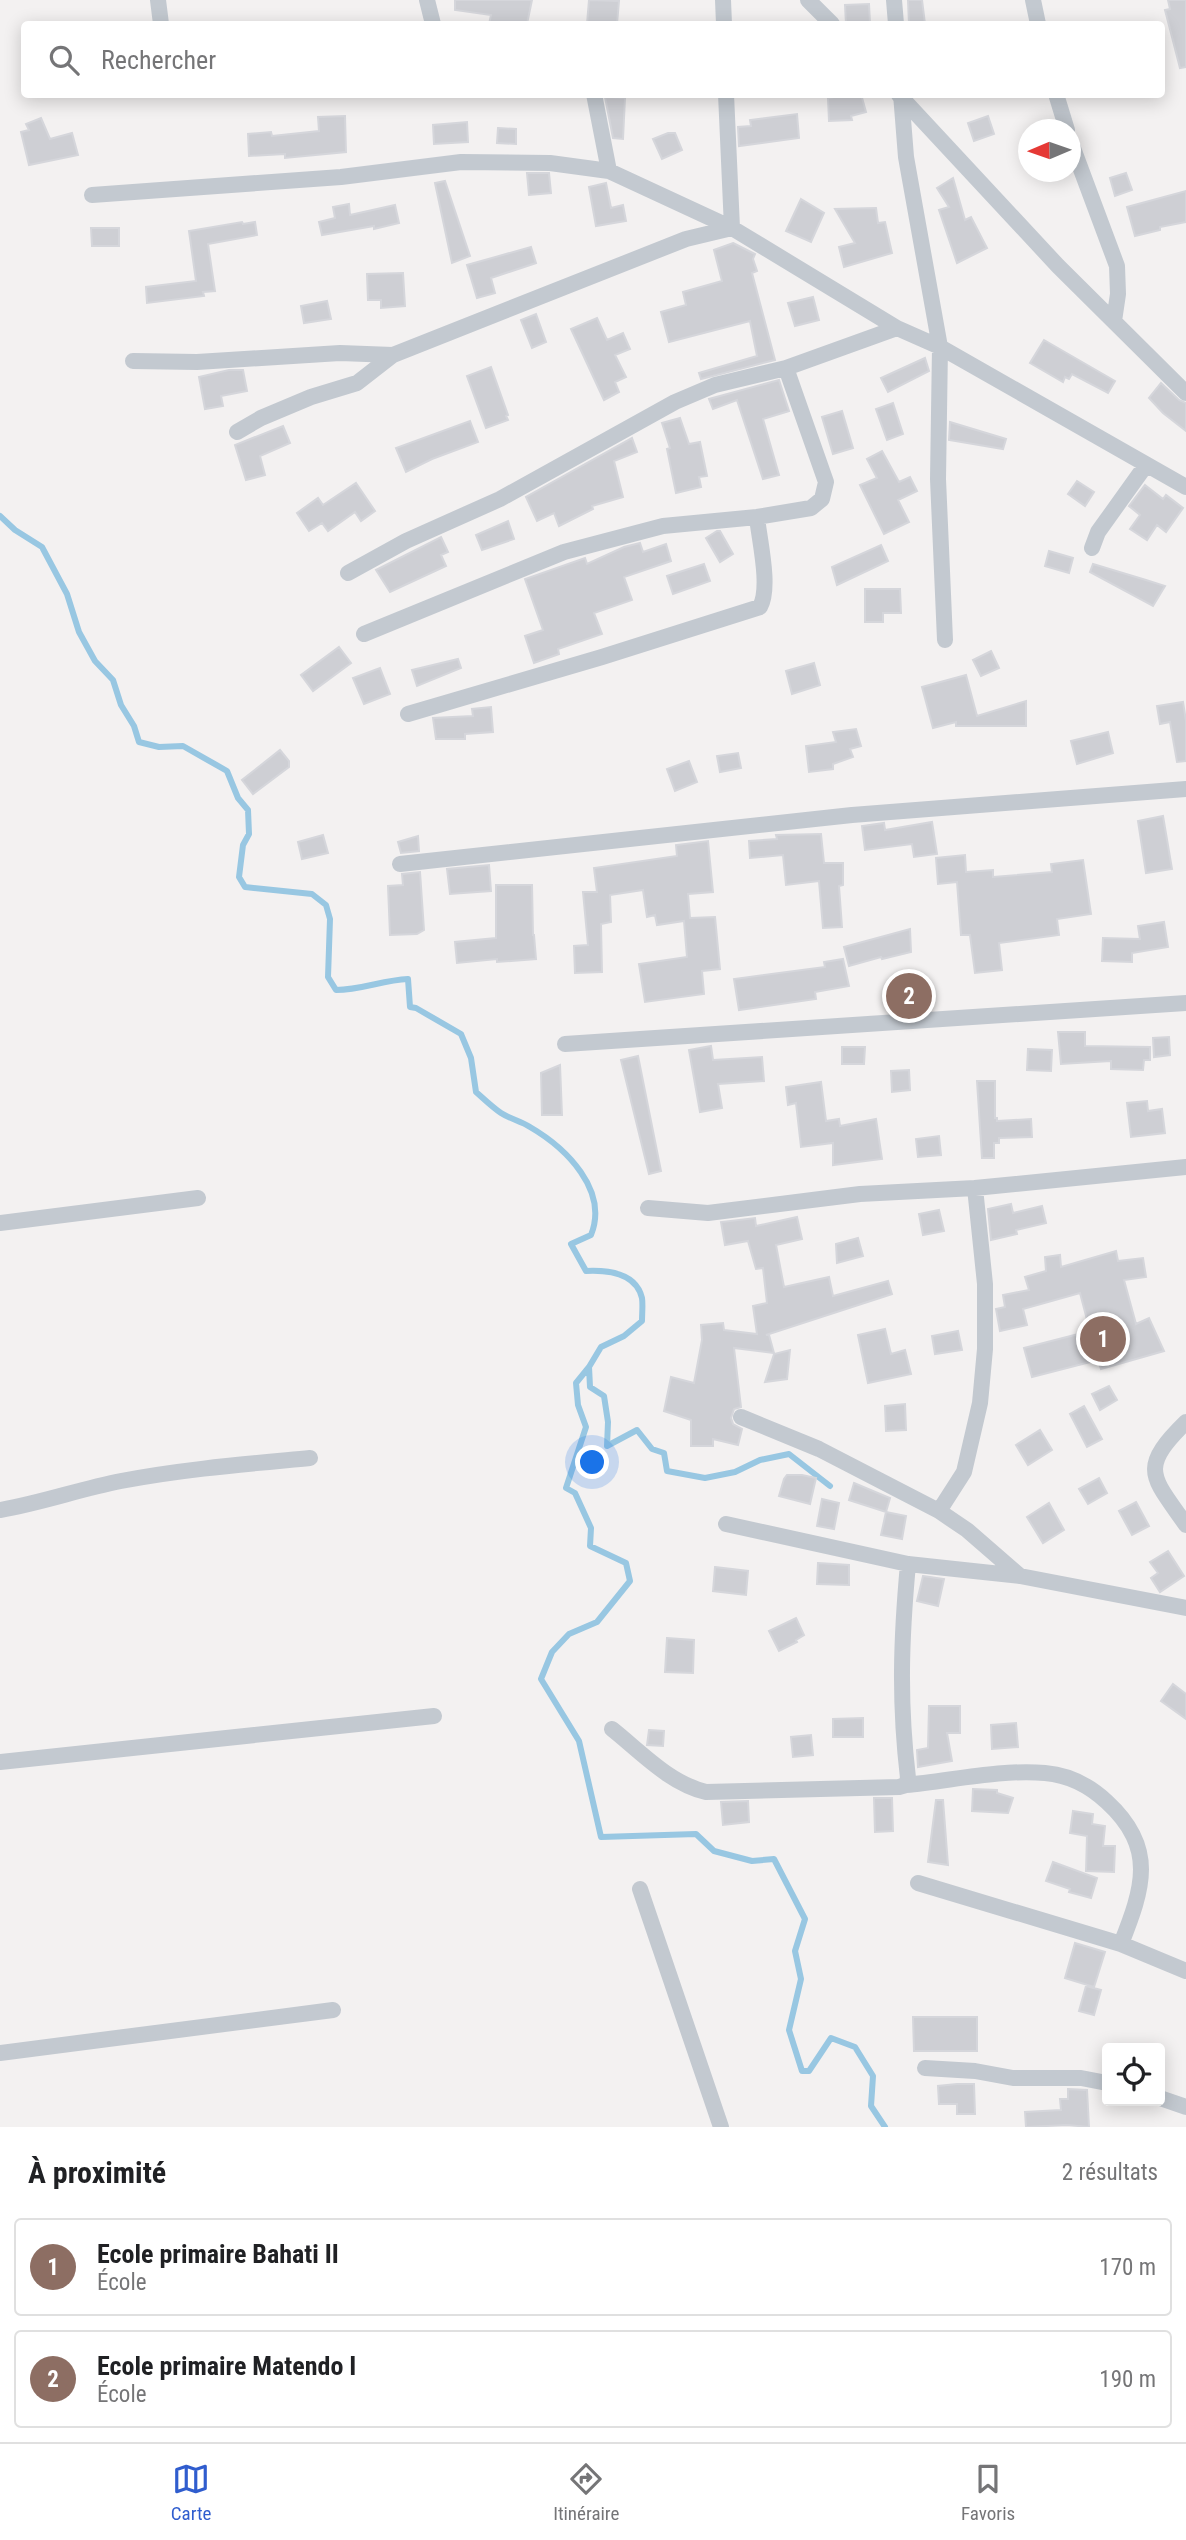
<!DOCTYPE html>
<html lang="fr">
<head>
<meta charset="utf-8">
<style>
	body { margin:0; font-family:"Roboto Condensed",sans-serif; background:#f6f6f6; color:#202124 }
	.controls { position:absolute; right:21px; bottom:21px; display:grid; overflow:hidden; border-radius:7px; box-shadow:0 4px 18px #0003 }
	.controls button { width:63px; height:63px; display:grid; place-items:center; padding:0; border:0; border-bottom:2px solid #e0e0e0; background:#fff; color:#202124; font:35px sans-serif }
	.compass { position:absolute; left:1018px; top:119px; width:63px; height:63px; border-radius:50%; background:#fff; box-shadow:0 4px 18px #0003; rotate:268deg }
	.you { position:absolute; left:593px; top:1463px; width:24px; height:24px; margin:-18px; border:5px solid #fff; border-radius:50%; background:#1a73e8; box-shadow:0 0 0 10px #1a73e833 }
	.badge { display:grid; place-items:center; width:46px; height:46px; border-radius:50%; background:#305dce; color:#fff; font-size:23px; font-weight:700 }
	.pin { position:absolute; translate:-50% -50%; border:4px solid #fff; box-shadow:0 2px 7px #0006 }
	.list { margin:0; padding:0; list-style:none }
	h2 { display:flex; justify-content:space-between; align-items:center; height:91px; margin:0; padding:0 28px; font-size:30px }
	h2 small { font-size:23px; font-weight:400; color:#757577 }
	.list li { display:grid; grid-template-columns:46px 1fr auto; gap:21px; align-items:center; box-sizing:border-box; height:98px; margin:0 14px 14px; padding:0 14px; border:2px solid #e0e0e0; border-radius:7px }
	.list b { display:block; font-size:26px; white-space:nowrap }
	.list p { margin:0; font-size:23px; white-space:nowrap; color:#757577 }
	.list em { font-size:23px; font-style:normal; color:#757577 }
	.icon { flex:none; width:38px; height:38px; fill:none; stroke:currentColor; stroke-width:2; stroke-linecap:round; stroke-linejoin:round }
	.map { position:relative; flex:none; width:1186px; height:2127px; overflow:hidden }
	.search { position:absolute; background:#fff; box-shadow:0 4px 18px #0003; left:21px; right:21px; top:21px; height:77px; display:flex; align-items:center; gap:18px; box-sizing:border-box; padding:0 24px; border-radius:7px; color:#757577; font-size:26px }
	.sheet { height:315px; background:#fff }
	nav { display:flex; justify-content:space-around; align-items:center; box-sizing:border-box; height:98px; border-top:2px solid #e0e0e0; background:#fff; font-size:19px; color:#757577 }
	nav a { display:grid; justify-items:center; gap:4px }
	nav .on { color:#305dce }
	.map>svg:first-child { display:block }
</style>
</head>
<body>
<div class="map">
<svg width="1186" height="2127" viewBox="0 0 1186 2127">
	<rect width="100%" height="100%" fill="#f3f1f1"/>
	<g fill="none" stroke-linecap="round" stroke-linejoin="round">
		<path stroke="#98c7e2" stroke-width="6" d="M0 516 15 530 42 547 67 594 79 632 95 661 113 680 121 705 134 726 139 742 159 747 183 746 227 771 238 798 248 810 249 834 243 845 239 877 245 887 312 894 326 905 330 919 328 977 336 990C361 990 383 980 408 979L410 1007 416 1008 461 1034 471 1058 476 1092C484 1099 492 1107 501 1113 510 1119 521 1121 530 1127 566 1148 609 1190 591 1235L571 1244 586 1271C607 1270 636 1273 642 1298 643 1305 642 1314 642 1321L624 1336 601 1347 589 1367 590 1387 604 1396 608 1422 607 1446 637 1430 652 1449 664 1453 667 1471 705 1478 735 1472 760 1460 789 1454 830 1486
			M589 1367 576 1383 578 1405 586 1427 566 1488 575 1493 591 1528 590 1546 626 1563 630 1581 597 1622 569 1634 552 1652 541 1679 579 1741 601 1837 696 1834 714 1851 752 1861 774 1859 805 1919 795 1951 801 1979 789 2030 802 2071H809L831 2038 855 2047 873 2076 871 2106 885 2127"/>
	</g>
	<path fill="#cecfd4" stroke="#d5d6db" stroke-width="2" d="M455 0H532L527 24H489L491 15 455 10Z
		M589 0 619 1 617 24H587Z
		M908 0H922L925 24H909Z
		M1168 0H1186V67L1180 68 1165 10 1170 9Z
		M869 4 870 23 846 24 845 5Z
		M852 94H861L866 112 851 116 852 120 829 121 828 98Z
		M605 97 625 98 623 139 613 138Z
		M797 114 799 138 739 146 738 127 751 126 750 120Z
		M345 116 346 152 285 158V154L249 156 248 134 271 132 272 136 319 131 318 117Z
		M988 116 994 134 974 141 968 123Z
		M41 118 50 139 72 133 78 155 29 165 21 132 29 130 26 124Z
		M467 122 468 142 434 144 433 125Z
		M498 128 516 129V144L497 143Z
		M668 133H675L682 150 662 159 653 139Z
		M527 173H549L551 193 529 195Z
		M1126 173 1132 190 1115 196 1110 178Z
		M953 178 965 220 971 217 987 248 957 263 939 210 949 207 937 188Z
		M445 181 470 256 452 263 435 183Z
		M606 183 611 208 623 205 626 221 596 226 589 187Z
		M1186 191V222L1160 227V230L1135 236 1127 207Z
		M801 199 824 213 811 242 786 231Z
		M349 204 350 215 395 205 399 223 374 229V226L322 235 319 222 335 218 333 207Z
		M876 208 878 223 885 222 892 253 844 267 839 247 855 243 835 209Z
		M242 222 243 224 255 222 257 235 208 244 215 291 203 292 204 296 147 303 146 287 196 281 189 231Z
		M91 228H119V246H92Z
		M733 243 755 254 753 259 757 271 752 273 775 360 701 379 699 373 757 356 750 321 669 342 661 312 686 305 683 292 722 281 714 250Z
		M531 247 536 263 491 278 495 293 477 298 467 265Z
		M403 273 405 306 381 308V300H368L367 274Z
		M813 297 819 320 795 326 788 303Z
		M327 301 331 319 304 323 301 306Z
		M536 314 546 342 532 348 521 320Z
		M597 318 607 340 623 333 630 349 615 355 626 377 615 382 619 392 604 400 571 329Z
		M1044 340 1115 381 1108 393 1072 374 1069 379 1065 377 1063 382 1030 363Z
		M925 358 929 371 888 392 881 378Z
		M491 367 508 415 506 416 508 420 486 428 467 376Z
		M229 370H243L247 391 221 396 223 406 205 409 199 377Z
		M779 380 789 411 763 419 779 475 763 479 737 400 713 409 709 399Z
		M1161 383 1179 400 1186 403V431L1163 413 1149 398Z
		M893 403 903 434 887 440 876 409Z
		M842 411 853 448 833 454 822 417Z
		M680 418 689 444 700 442 707 476 699 477 701 487 676 493 667 449 670 448 662 423Z
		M470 421 478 442 432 459 406 472 396 448Z
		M950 422 1006 439 1003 449 949 440Z
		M283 426 290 443 260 456 265 475 246 480 235 445Z
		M632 438 637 452 614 461 623 497 592 506 593 509 559 526 554 513 537 521 526 497Z
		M882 451 899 482 910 477 917 491 898 500 909 522 884 534 860 485 877 478 867 459Z
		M1077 481 1094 492 1085 506 1068 494Z
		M356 483 375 511 361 521 355 512 328 531 322 523 309 531 297 513 318 498 323 505Z
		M1145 485 1163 499 1166 495 1183 508 1166 532 1157 525 1147 540 1130 529 1140 515 1129 506Z
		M508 521 514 539 482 550 476 535Z
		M717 531H720L733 554 720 562 706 538Z
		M441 537 448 552 441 555 446 566 390 592 376 570Z
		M640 543 643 552 666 544 671 561 624 577 632 600 594 613 602 634 558 649 559 654 534 663 525 636 543 630 525 579 585 558 587 564 624 547Z
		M881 545 888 561 837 585 832 567Z
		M1049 551 1073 558 1069 573 1045 566Z
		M704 564 710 581 673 594 667 576Z
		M1093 564 1146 580 1165 586 1153 606 1090 572Z
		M865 589H900L901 613H883V622H865Z
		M339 647 351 663 313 691 301 675Z
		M991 651 999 668 981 676 973 660Z
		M458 659 461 668 417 686 412 670Z
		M814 663 820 685 792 694 786 671Z
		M380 668 390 694 364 704 353 678Z
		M966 675 977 716 1026 701V726H956V722L933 728 922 687Z
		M1183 702 1186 721V761L1177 762 1170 722 1160 724 1157 706Z
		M491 707 493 732 465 734V739H436L433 718 473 716 472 709Z
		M856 729 861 746 850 749 853 757 833 764V769L809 772 806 746 836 742 833 732Z
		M1108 732 1113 753 1077 764 1071 741Z
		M280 750 289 761V767L253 794 242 780Z
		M738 753 741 768 720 772 717 756Z
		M689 761 697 782 675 791 667 769Z
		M1163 816 1172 869 1146 873 1138 821Z
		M932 822 937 854 914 857 912 844 865 850 862 826 884 823 885 830Z
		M821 834 824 863H843V885L839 886 842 927 823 928 819 881 786 885 783 855 750 858 749 841 777 839 776 835Z
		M323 835 328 853 302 859 298 842Z
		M418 836 419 851 401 853 398 842Z
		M708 841 713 892 688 894 690 918 715 917 720 969 702 971 704 994 645 1002 639 964 687 957 684 921 657 925 655 915 647 917 643 890 610 895 611 922 601 924 602 972 575 973 574 946 588 945 583 892H597L594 868 677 856 676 845Z
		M965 855 966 872 993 870V877L1052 872 1051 864 1083 860 1091 914 1057 919 1059 935 999 943 1002 970 975 973 970 935H961L957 882 938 884 936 858Z
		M489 865 491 891 450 894 447 869Z
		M420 872 424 930 417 934 390 935 388 886 403 885 402 874Z
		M496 885H532L533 935H534L536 959 497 962V959L457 963 455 942 496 938Z
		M1164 922 1168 947 1132 953V962L1102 961 1103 938 1140 939 1138 926Z
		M910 929 911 952 882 959 881 957 849 966 844 947Z
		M843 959 849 986 815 992 816 999 739 1010 734 979 825 967 824 962Z
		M1058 1032H1085V1046L1150 1047V1060H1144L1143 1070 1111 1069V1061L1061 1064Z
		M1169 1037 1170 1055 1154 1057 1153 1038Z
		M711 1046 713 1060 762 1057 764 1081 718 1084 722 1108 700 1112 689 1050Z
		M842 1047H865L864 1064H842Z
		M1028 1049 1052 1050 1051 1071 1027 1070Z
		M638 1056 661 1171 649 1174 621 1060Z
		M560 1065 562 1115H542L541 1073Z
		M909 1070 910 1090 892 1092 891 1071Z
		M977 1081H995V1118H997V1121L1031 1119 1032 1137 999 1138V1143H994V1158H982Z
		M821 1082 826 1121 839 1119 840 1126 876 1119 882 1159 833 1165V1143L801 1147 796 1103 788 1105 786 1087Z
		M1147 1101 1148 1111 1162 1109 1165 1133 1131 1137 1127 1103Z
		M939 1136 941 1155 918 1157 916 1139Z
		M1011 1204 1013 1213 1042 1206 1046 1223 1016 1230 1017 1234 991 1240 988 1209Z
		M939 1210 944 1231 923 1235 919 1214Z
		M797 1217 802 1239 776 1245 784 1287 829 1277 833 1296 888 1281 892 1294 766 1335H769L774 1353 734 1348 741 1407 734 1409 731 1418 733 1424 742 1429 738 1445 713 1439V1446H691V1420L664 1411 671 1377 694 1383 702 1340 701 1325 723 1323 724 1330 757 1334 753 1306 767 1303 763 1268 756 1269 748 1241 725 1245 721 1222 755 1218 756 1226Z
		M858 1238 863 1256 837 1263 836 1244Z
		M1116 1251 1118 1261 1143 1258 1146 1277 1124 1280 1136 1324 1149 1318 1164 1351 1101 1369 1098 1360 1032 1377 1024 1348 1090 1331 1080 1293 1023 1309 1027 1325 1000 1331 996 1309 1005 1307 1003 1295 1029 1290 1025 1277 1046 1271 1045 1257 1060 1255 1061 1267Z
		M885 1329 891 1354 905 1350 911 1374 868 1383 858 1335Z
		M958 1331 962 1350 935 1354 932 1336Z
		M790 1350 787 1379 765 1382 774 1354Z
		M1109 1386 1117 1400 1100 1410 1092 1394Z
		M905 1404 906 1430 886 1431 885 1406Z
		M1084 1406 1102 1439 1087 1447 1070 1414Z
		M1040 1430 1052 1450 1028 1465 1016 1445Z
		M787 1475H802L816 1478 810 1504 779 1496 784 1479Z
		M1099 1478 1107 1493 1088 1504 1079 1489Z
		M854 1483 890 1498 886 1512 849 1500Z
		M822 1499 839 1503 834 1529 817 1526Z
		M1136 1502 1149 1526 1132 1535 1119 1511Z
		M1049 1503 1064 1530 1043 1543 1027 1517Z
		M886 1512 906 1516 902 1539 881 1535Z
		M1168 1551 1184 1576 1160 1592 1151 1578 1158 1573 1150 1562Z
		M818 1563 849 1565V1585L817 1584Z
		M715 1567 748 1571 746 1595 713 1591Z
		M923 1576 944 1579 938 1606 917 1601Z
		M796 1618 804 1635 796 1640 797 1642 779 1651 769 1631Z
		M667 1638 694 1640 693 1673 665 1672Z
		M1173 1684 1186 1694V1719L1161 1701Z
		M929 1706H960V1733H947L952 1761 918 1767 917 1750 928 1748Z
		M863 1718V1737H833V1719Z
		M1016 1723 1018 1747 992 1749 991 1725Z
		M649 1730 664 1731 663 1746 647 1745Z
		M811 1735 813 1755 793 1757 791 1737Z
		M973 1789 997 1790V1793L1013 1798 1008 1813 972 1811Z
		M874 1798H892L893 1831 875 1832Z
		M936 1800H943L948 1865 928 1862Z
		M748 1801 749 1822 723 1825 721 1802Z
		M1073 1811 1093 1814 1092 1824 1105 1826 1103 1846H1115L1114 1872 1086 1871 1087 1836 1070 1833Z
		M1053 1862 1097 1878 1091 1898 1069 1892 1070 1889 1046 1881Z
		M1075 1943 1105 1952 1094 1987 1065 1978Z
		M1086 1986 1101 1990 1094 2015 1079 2011Z
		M913 2017H977V2051H914Z
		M957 2084H974L975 2114H957V2104H939L938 2086Z
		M1068 2089 1087 2090 1089 2127 1067 2125 1026 2127 1025 2112 1061 2110 1060 2099H1068Z"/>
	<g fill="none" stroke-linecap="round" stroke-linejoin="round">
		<path stroke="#c3c9d0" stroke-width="16" d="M158 0 161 24
			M427 0 433 24
			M723 0 724 24
			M808 0 832 24
			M894 0 896 24
			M1033 0 1038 24
			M594 94 609 171
			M901 94 906 157 940 347 938 479 945 640
			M1056 94 1067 130
			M899 95 1058 266 1186 393
			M1070 140 1117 266 1118 294 1114 321
			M92 195 341 177 461 162 550 163 609 171 732 228 897 328 940 347 1186 487
			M133 361 197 362 340 353 393 355
			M237 432 261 418 311 397 357 383 393 355 686 239 732 228 726 94
			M1092 548 1098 532 1146 465
			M348 573 406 541 500 499 675 402 715 385 786 368 897 328
			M364 634 564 552 663 526 757 517 811 508 822 499 826 482 786 368
			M408 714 602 657 760 607C771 587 759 539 757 517
			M400 864 852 815 1186 789
			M565 1044 1186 1003
			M648 1208 708 1213 860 1194 975 1188 1186 1167
			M0 1223 198 1198
			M741 1417 819 1449 939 1511 967 1530 1020 1576
			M1186 1422C1138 1469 1152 1476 1186 1525
			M0 1510C41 1503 80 1489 121 1481 184 1469 247 1464 310 1458
			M939 1511 964 1472 980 1403 985 1349V1284L975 1188
			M726 1524 908 1564 1020 1576 1186 1608
			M612 1729C641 1752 669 1783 706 1792L899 1787 906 1785 908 1778C899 1702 901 1640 908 1564
			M0 1762 434 1716
			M906 1785C950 1781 1001 1769 1045 1773 1069 1775 1090 1786 1107 1802 1157 1848 1143 1888 1121 1944
			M918 1883 1121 1944 1186 1971
			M640 1889 721 2127
			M0 2053 333 2010
			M925 2068 975 2071 1013 2078H1081L1107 2083
			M1160 2098 1186 2107"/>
	</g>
</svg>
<div class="controls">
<button><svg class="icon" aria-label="locate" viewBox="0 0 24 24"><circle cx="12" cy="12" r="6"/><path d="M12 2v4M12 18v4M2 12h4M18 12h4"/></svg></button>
</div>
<svg class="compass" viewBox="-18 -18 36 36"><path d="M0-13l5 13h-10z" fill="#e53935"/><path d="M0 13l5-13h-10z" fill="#757577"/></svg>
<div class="you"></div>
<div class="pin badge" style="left:1103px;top:1339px;background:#8d6e63">1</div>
<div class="pin badge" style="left:909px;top:996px;background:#8d6e63">2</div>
<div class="search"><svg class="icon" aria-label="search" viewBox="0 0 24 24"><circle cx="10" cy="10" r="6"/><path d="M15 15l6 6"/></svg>Rechercher</div>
</div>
<section class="sheet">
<h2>À proximité<small>2 résultats</small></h2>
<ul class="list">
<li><span class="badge" style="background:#8d6e63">1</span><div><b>Ecole primaire Bahati II</b><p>École</p></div><em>170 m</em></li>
<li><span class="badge" style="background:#8d6e63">2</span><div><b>Ecole primaire Matendo I</b><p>École</p></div><em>190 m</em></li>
</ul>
</section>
<nav>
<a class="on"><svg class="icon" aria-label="map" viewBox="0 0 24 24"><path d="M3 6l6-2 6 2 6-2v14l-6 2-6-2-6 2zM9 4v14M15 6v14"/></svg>Carte</a>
<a><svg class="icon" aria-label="directions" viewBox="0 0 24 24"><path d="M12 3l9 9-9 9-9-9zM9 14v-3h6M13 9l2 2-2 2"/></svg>Itinéraire</a>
<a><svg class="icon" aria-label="saved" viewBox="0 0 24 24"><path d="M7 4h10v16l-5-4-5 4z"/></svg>Favoris</a>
</nav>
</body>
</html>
